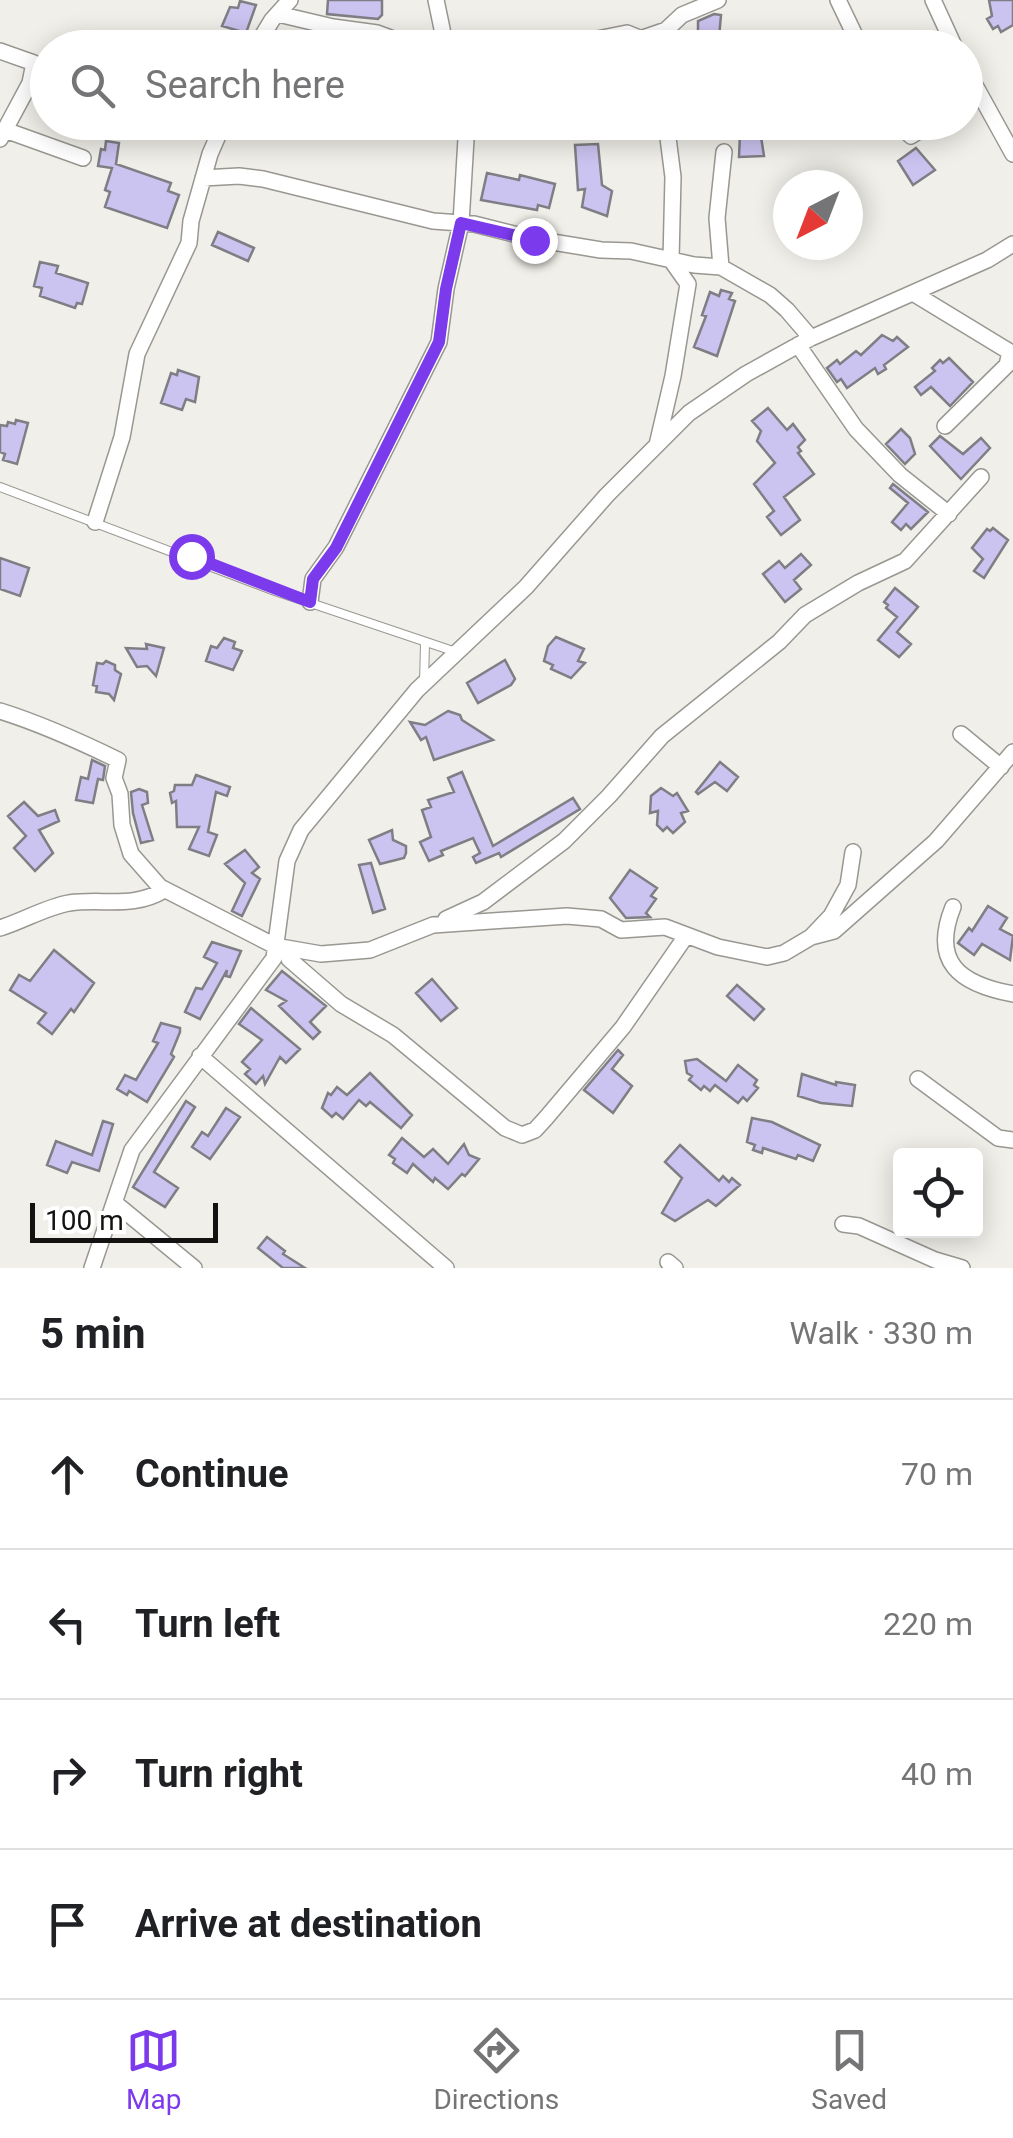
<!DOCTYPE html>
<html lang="en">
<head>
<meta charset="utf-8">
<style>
	body { margin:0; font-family:Roboto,sans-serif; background:#f2f2f2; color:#202124 }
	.controls { position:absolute; right:30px; bottom:30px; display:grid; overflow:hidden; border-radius:10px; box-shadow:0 5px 25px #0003 }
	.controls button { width:90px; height:90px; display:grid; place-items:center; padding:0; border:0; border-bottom:2px solid #e0e0e0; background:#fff; color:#202124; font:50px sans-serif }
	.compass { position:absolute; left:773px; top:170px; width:90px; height:90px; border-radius:50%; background:#fff; box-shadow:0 5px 25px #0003; rotate:222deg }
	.scale { position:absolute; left:30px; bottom:25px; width:188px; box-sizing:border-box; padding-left:10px; border:5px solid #131210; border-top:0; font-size:28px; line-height:35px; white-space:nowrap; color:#131210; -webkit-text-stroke:8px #fff; paint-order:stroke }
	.stop { position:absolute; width:30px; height:30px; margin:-22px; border:8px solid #7c3aed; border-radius:50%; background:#fff }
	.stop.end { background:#7c3aed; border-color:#fff; box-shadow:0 2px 10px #0008 }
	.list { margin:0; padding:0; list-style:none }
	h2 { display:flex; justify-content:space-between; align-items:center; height:130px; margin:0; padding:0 40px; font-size:42px }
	h2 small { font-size:32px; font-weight:400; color:#757577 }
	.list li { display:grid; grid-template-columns:65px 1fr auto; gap:30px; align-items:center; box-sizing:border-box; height:150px; padding:0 40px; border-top:2px solid #e0e0e0 }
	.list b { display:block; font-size:38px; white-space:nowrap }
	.list em { font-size:32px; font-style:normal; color:#757577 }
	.icon { flex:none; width:55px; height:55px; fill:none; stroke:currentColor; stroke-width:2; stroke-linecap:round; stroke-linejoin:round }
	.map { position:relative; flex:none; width:1013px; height:1268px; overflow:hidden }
	.search { position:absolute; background:#fff; box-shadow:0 5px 25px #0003; left:30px; right:30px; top:30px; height:110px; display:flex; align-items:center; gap:25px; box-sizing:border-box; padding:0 35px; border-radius:55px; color:#757577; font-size:38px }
	.sheet { height:730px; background:#fff }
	nav { display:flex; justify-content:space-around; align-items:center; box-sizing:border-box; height:140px; border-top:2px solid #e0e0e0; background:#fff; font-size:28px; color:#757577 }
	nav a { display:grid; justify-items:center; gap:5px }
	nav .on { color:#7c3aed }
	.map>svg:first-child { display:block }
</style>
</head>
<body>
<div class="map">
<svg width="1013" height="1268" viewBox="0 0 1013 1268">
	<rect width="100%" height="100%" fill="#f1efe9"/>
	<path fill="#cbc3f0" stroke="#7f7e84" stroke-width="2.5" d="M328 0H382V15L378 19 327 14Z
		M989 0H1013V25L1001 32 998 26 993 29 987 19 992 16Z
		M240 1 256 5 246 33 222 26 230 7 238 8Z
		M714 14 721 15 718 48H698V21Z
		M760 130 764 156 739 157 740 134Z
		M106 141 119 143 116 164 171 183 168 191 179 195 167 228 105 207 110 192 105 190 112 168 98 166 101 149 105 150Z
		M598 144 602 185 612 191 607 216 582 207 585 189 578 190 575 145Z
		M916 148 935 170 913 185 898 161Z
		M487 173 519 180 520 175 555 184 549 208 538 205 537 210 481 200Z
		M218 232 254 248 248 261 212 245Z
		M40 262 58 266 56 273 88 283 82 304 77 303 75 308 40 296 42 288 34 286Z
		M721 290 732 293 729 299 735 301 717 356 694 347 706 316 702 315 710 292 719 296Z
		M882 335 893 341 897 337 908 347 884 365 886 369 878 374 875 368 847 388 841 379 837 382 827 368 837 360 840 364 856 351 861 355Z
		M949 358 973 382 950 406 931 387 921 395 915 387 935 371 932 368 940 360 943 363Z
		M178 370 199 377 195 402 186 399 182 410 161 403 171 373 177 375Z
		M768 408 787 430 793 424 805 440 798 447 801 451 798 453 814 474 784 497 800 520 781 535 767 517 774 511 754 484 775 463 757 441 761 431 752 421Z
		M16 420 28 423 17 464 3 460 5 454 0 452V425L7 426 8 422 15 424Z
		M901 429 910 438 915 454 905 464 886 444Z
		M940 436 963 454 981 438 990 448 961 479 930 446Z
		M893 484 928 512 911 529 906 524 901 530 892 522 908 503 890 488Z
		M993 528 1008 540 984 578 974 571 983 559 972 548 987 529 990 531Z
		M801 554 811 565 794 580 801 589 785 602 763 574 779 561 785 568Z
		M0 558 29 568 20 596 0 589Z
		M895 588 918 607 897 632 911 644 899 657 878 640 897 617 886 608 888 605 884 602Z
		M556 637 584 649 578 661 585 663 571 678 551 669 553 665 544 661 548 646Z
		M224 638 235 642 233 648 242 651 233 670 206 661 211 646 217 648Z
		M146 644 164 648 156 676 147 666 137 667 126 648 147 649Z
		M505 660 515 679 511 685 478 703 467 683Z
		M106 661 115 665V670L121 674 114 700 109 694 96 692 97 686 93 685 97 663 103 664Z
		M448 711 460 715 462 720 493 740 434 760 426 737 421 740 410 722 425 725Z
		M92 760 105 766 103 780 98 779 93 803 76 800 81 777 88 779Z
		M720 762 738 777 727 791 715 782 698 794 696 792Z
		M462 772 493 846 573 798 580 809 501 857 499 853 476 863 473 857 480 853 473 838 441 851 443 855 429 861 420 842 431 837 422 810 431 807 428 800 454 792 448 778Z
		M196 775 230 787 227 796 216 792 208 832 217 835 209 856 189 849 199 827H177L176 801 172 803 170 793 174 791 175 785H192Z
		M661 788 673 796 677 793 688 811 681 813 685 822 673 833 667 827 663 831 657 825 658 811 650 813 651 796Z
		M139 789 147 792 148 803 142 805 153 840 141 843 133 813 131 792Z
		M24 802 38 816 55 810 59 821 39 830 53 853 35 871 14 848 26 836 8 816Z
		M392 830 393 840 406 846V853L404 858 380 864 369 840Z
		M245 850 259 867 252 873 260 879 242 916 232 911 245 883 225 864Z
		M371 863 385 909 373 913 359 865Z
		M630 870 657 888 651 896 656 899 646 913 650 917 626 918 610 898Z
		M988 906 1007 918 1000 929 1013 936 1010 960 982 944 974 955 958 943 969 928 972 931Z
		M212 942 241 951 230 977 226 976 227 970 200 1019 185 1012 196 988 202 989 217 963 204 957Z
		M54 950 94 983 74 1012 71 1009 52 1034 38 1023 46 1013 10 990 19 975 30 981Z
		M282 971 326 1006 310 1022 320 1032 313 1039 279 1006 286 1001 266 990Z
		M432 979 457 1008 441 1021 416 993Z
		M737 985 764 1009 754 1020 727 996Z
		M251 1008 300 1049 286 1063 280 1057 265 1084 263 1076 256 1084 245 1074 250 1069 242 1062 262 1040 239 1024Z
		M161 1023 180 1028V1032L171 1054 174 1057 147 1102 129 1091 127 1095 117 1089 125 1075 136 1080 158 1043 153 1041Z
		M618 1050 623 1055 612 1069 632 1086 613 1113 584 1090Z
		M697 1059 726 1081 738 1065 757 1080 754 1085 758 1088 747 1101 743 1097 738 1103 715 1085 710 1091 704 1086 701 1090 689 1080 692 1076 687 1073 685 1061Z
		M370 1073 412 1115 401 1128 370 1102 366 1106 359 1100 343 1119 336 1113 332 1117 322 1108 328 1093 331 1095 337 1087 347 1095Z
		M802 1074 836 1085V1082L855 1085 852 1106 821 1103 798 1096Z
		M186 1101 195 1107 154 1172 178 1188 165 1207 133 1187Z
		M226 1108 240 1117 210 1159 192 1147 202 1132 208 1136Z
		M752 1118 772 1122 820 1145 813 1161 798 1155 796 1159 763 1148 762 1153 753 1150 755 1145 747 1142Z
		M103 1121 113 1124 99 1171 72 1162 67 1173 47 1165 56 1141 92 1155Z
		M402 1138 424 1157 433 1149 448 1164 464 1144 469 1155 479 1159 465 1176 462 1174 448 1189 435 1178 433 1182 413 1164 407 1173 393 1163 395 1159 389 1155Z
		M680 1145 719 1181 723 1176 729 1182 732 1178 740 1185 716 1206 708 1200 675 1221 662 1213 682 1178 665 1162Z
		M267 1237 285 1251 283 1254 305 1268H283L258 1248Z"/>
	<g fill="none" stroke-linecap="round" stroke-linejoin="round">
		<defs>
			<path id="lane" d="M0 487 275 591 456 652
				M424 683 425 643"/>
			<path id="street" d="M436 0 446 48
				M838 0 861 48
				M933 0 955 48
				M278 14 333 27 377 33 407 44 431 48
				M640 39 666 30 682 15 718 0
				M255 48 272 20 290 0
				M552 48 627 33 654 44 655 48
				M0 51 34 63 30 83 0 139
				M966 69 1013 154
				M896 122 911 136 933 122
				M5 130 83 158
				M203 178 239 176 263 179 433 221 474 224 534 239 601 250 631 251 694 265 721 267 770 295 787 310 811 338
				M721 267 717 218 724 152
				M913 293 1010 352 1007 365 945 426
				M798 345 856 429 900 475 949 514
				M657 445 673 376 688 284 671 260 673 177 666 122
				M95 522 122 437 137 354 189 243 191 221 210 154 224 122
				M310 602 313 579 336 547 439 342 446 289 461 223 467 122
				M0 711C42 724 79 741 118 760L114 778 120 794 122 825 131 854 160 887 275 946 321 954 370 950 433 925 567 916 601 919 621 930 665 927 718 947 767 957 784 953 811 937 831 916 848 885 853 852
				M961 734 1001 767
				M953 907C931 962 959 984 1013 994
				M446 919 483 902 564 841 609 796 662 736 779 642 805 615 858 583 905 561 981 477
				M0 928C23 921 46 907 69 903 103 898 133 909 164 890
				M811 937 834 931 936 841 1013 752
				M287 949 289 959 341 1004 393 1035 505 1128 522 1135 535 1130 546 1118 623 1027 686 936
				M200 1056 446 1268
				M918 1079 998 1138 1013 1140
				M115 1203 194 1268
				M843 1224 859 1226 935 1260 962 1268
				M668 1262 675 1268
				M92 1268 132 1150 274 958 287 861 301 830 417 690 526 587 607 495 689 413 746 374 811 338 987 260 1013 244"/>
		</defs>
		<use href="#lane" stroke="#999791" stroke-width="10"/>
		<use href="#street" stroke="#999791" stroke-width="18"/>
		<use href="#lane" stroke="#fff" stroke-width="8"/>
		<use href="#street" stroke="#fff" stroke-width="15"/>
	</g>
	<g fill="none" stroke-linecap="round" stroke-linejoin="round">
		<path stroke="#7c3aed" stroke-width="12" d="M191 556 310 602 313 579 336 548 439 342 446 289 461 223 534 240"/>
	</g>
</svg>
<div class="controls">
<button><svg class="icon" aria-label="locate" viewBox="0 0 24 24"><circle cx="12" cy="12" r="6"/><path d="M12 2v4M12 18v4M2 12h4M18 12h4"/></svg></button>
</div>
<svg class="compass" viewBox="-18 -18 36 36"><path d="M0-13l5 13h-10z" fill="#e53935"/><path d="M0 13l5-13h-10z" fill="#757577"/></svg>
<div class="scale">100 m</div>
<div class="stop" style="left:191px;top:556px"></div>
<div class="stop end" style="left:534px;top:240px"></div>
<div class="search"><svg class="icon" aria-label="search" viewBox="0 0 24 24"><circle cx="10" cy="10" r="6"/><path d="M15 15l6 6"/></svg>Search here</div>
</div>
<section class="sheet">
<h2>5 min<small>Walk · 330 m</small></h2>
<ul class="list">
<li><svg class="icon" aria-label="ahead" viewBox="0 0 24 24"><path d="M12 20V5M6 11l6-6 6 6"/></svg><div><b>Continue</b></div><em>70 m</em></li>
<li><svg class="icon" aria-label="left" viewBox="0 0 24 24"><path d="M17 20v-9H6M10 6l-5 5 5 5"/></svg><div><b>Turn left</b></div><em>220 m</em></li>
<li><svg class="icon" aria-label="right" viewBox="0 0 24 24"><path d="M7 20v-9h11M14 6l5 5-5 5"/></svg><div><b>Turn right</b></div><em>40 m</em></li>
<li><svg class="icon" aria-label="arrive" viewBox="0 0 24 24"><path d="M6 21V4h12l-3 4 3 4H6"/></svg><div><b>Arrive at destination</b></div></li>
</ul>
</section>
<nav>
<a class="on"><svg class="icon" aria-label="map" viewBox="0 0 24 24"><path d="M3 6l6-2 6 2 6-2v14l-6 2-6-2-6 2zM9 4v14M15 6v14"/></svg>Map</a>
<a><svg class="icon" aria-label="directions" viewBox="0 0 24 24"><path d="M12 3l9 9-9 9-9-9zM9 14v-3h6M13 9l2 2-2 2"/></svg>Directions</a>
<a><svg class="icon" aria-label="saved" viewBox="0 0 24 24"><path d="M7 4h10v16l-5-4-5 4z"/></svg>Saved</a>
</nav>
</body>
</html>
